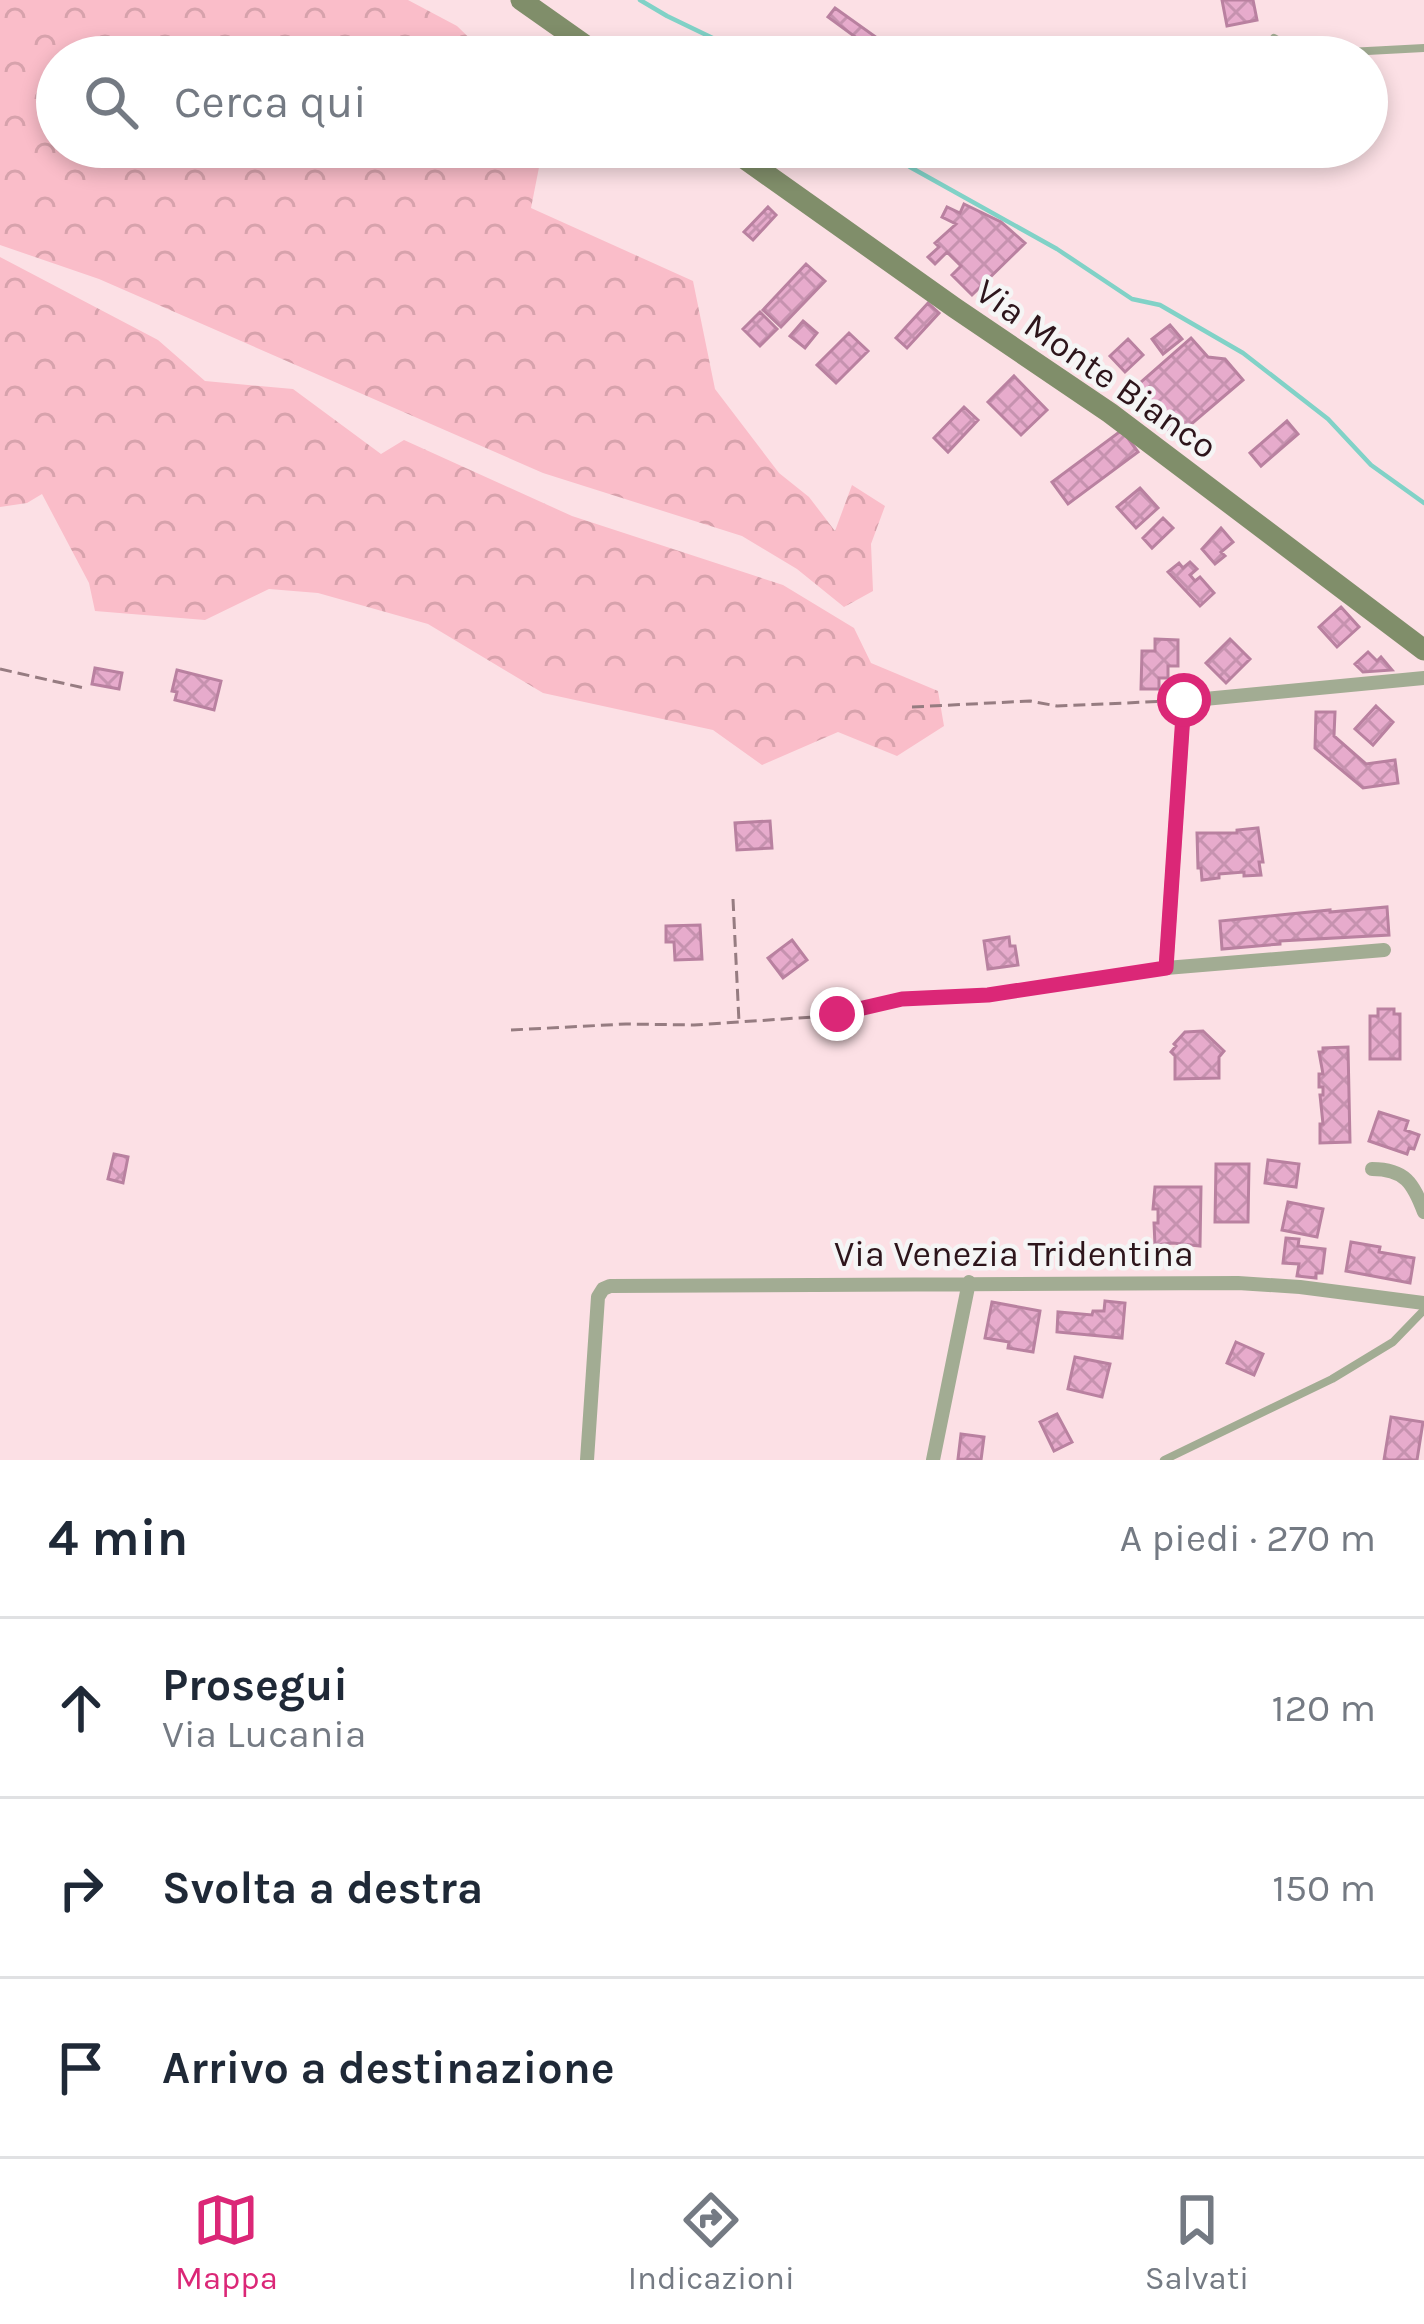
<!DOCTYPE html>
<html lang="it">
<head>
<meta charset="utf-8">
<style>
	body { margin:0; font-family:Karla,sans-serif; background:#f2f2f3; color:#1f2937 }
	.stop { position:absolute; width:36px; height:36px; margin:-27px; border:9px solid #db2777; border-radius:50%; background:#fff }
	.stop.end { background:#db2777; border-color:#fff; box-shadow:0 3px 12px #0008 }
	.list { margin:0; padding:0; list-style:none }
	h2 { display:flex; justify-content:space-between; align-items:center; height:156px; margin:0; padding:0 48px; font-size:51px }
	h2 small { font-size:39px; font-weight:400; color:#747a83 }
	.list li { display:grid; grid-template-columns:78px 1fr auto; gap:36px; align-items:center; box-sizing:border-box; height:180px; padding:0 48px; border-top:3px solid #e0e1e3 }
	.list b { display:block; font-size:45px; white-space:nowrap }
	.list p { margin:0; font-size:39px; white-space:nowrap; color:#747a83 }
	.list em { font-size:39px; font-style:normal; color:#747a83 }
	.icon { flex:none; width:66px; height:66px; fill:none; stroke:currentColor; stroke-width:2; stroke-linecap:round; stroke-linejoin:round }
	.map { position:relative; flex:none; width:1424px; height:1460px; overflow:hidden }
	.search { position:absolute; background:#fff; box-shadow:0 6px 18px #0003; left:36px; right:36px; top:36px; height:132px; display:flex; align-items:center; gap:30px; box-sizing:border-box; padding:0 42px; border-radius:66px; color:#747a83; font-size:45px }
	.sheet { height:696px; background:#fff }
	nav { display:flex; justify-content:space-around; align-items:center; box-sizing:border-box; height:168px; border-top:3px solid #e0e1e3; background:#fff; font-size:33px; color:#747a83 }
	nav a { display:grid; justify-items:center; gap:6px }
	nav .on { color:#db2777 }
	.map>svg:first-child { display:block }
</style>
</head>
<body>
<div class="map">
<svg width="1424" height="1460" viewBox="0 0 1424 1460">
	<defs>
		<pattern id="forest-crowns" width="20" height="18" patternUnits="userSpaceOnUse" patternTransform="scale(3)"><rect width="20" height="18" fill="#fabdc9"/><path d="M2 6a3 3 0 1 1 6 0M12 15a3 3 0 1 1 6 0" fill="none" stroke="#d7a2ac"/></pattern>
		<pattern id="building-cross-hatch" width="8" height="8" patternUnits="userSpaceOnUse" patternTransform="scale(3)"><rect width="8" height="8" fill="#e7abcc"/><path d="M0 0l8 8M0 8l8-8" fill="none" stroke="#c692af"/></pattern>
	</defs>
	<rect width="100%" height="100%" fill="#fce0e5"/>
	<path fill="url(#forest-crowns)" d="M0 0H408L457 26 489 57H57V147H543L531 208 693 281 715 389 779 473 809 497 835 531 852 485 885 506 871 544 873 591 844 607 797 569 742 536 543 473 99 279 0 245Z
		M0 257 158 340 205 381 293 389 381 454 404 440 572 516 783 585 854 628 871 663 938 691 944 726 897 756 838 732 762 765 713 730 543 693 428 624 318 593 269 589 205 620 95 611 89 583 42 494 27 503 0 507Z"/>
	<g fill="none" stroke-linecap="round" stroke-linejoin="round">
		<path stroke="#81d2c7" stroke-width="4.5" d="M640 0 667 16 752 57
			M884 147 910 167 1057 249 1132 299 1160 305 1243 353 1328 419 1371 465 1424 503"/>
	</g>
	<path fill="url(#building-cross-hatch)" stroke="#b981a0" stroke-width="3" d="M1222 0H1253L1257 20 1227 26Z
		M835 8 880 40 873 50 828 17Z
		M964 204 1001 222 1025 243 972 295 952 275 961 266 947 252 935 264 928 257 939 247 935 243 956 224 942 217 947 207 960 213Z
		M768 207 776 215 753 240 744 232Z
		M806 264 825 281 781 327 763 310Z
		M928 303 939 313 907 348 896 338Z
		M760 312 777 329 760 346 743 329Z
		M803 321 817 333 805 348 790 336Z
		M1170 325 1182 339 1163 354 1152 339Z
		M849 333 868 351 836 383 817 365Z
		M1191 338 1208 357 1225 359 1243 380 1175 438 1151 410 1143 416 1125 396Z
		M1128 339 1143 355 1125 372 1110 356Z
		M1014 376 1047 410 1021 435 988 402Z
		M964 407 978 420 948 452 934 438Z
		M1287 421 1298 434 1261 466 1250 453Z
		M1122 430 1138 452 1068 504 1052 482Z
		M1140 488 1158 508 1136 528 1117 507Z
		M1163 518 1173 528 1152 548 1143 538Z
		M1221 528 1233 542 1221 552 1225 556 1215 564 1202 549Z
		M1190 562 1197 569 1190 575 1195 581 1200 577 1214 593 1200 606 1168 572 1179 563 1183 568Z
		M1341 607 1359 627 1337 647 1319 627Z
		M1155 639 1178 640V666H1168V678H1159V689H1141L1142 651H1155Z
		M1230 639 1250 659 1226 683 1206 663Z
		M1368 652 1377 661 1381 657 1392 670 1363 672 1355 664Z
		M95 668 122 673 119 689 92 684Z
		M177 670 221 681 214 710 175 700 177 692 172 691Z
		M1376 706 1393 722 1373 745 1355 729Z
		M1316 712H1335L1334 736 1366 764 1395 760 1398 783 1363 788 1315 748Z
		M770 821 772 848 737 850 735 823Z
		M1258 828 1263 862H1259L1261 875 1244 876V872L1219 874V878L1202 880 1201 868H1198L1197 833H1237V830Z
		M1387 907 1389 935 1280 941V944L1222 949 1220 921 1330 910V912Z
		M700 925 702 959 675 960 674 942H666V926Z
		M1009 937 1010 946H1015L1018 965 988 969 984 941Z
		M792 940 807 960 783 978 768 958Z
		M1378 1009H1394V1014H1400V1059H1370V1016H1378Z
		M1203 1031 1224 1051 1219 1057V1078L1175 1079V1056L1171 1052 1176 1046 1174 1044 1185 1032Z
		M1348 1047 1350 1142 1320 1143V1124H1323L1320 1095H1323V1087H1319V1074H1323L1319 1052H1323V1048Z
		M1379 1112 1408 1121 1405 1130 1419 1135 1414 1149 1409 1148 1407 1154 1369 1141Z
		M114 1154 128 1157 123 1183 108 1179Z
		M1268 1160 1299 1164 1296 1187 1265 1183Z
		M1216 1164H1249L1248 1222H1215Z
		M1155 1187H1201L1200 1246 1173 1243 1155 1245 1154 1223H1158V1209H1153Z
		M1288 1202 1323 1209 1317 1237 1282 1230Z
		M1286 1238 1299 1239 1298 1246 1325 1249 1322 1273H1316V1278L1297 1276 1299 1264 1283 1263Z
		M1351 1242 1380 1247 1379 1252 1414 1258 1410 1283 1346 1271Z
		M1105 1301 1125 1303 1122 1338 1057 1332 1058 1312 1092 1315 1093 1311H1104Z
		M992 1302 1040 1311 1033 1352 1008 1348 1009 1342 985 1338Z
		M1236 1342 1263 1354 1254 1375 1227 1363Z
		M1075 1357 1110 1364 1102 1397 1068 1389Z
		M1057 1414 1072 1442 1054 1451 1040 1422Z
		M1391 1417 1423 1422 1417 1460H1384Z
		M961 1434 984 1437 981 1460 958 1459Z"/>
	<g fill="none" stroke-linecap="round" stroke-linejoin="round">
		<path stroke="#967c81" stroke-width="3" stroke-dasharray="12 6" stroke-linecap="butt" d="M0 669 84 688
			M912 707 1030 701 1057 706 1170 701
			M733 899 739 1022
			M511 1030 626 1024 694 1025 813 1017 901 999 988 995 1153 970"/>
		<path stroke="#a2ac93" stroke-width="8" d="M1274 38 1295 50 1311 54 1424 48
			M1164 1460 1332 1379 1393 1342 1424 1310"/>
		<path stroke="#a2ac93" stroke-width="14" d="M1384 950 1166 968 1184 701 1424 678
			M1372 1169C1405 1169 1413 1183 1424 1212
			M587 1460 598 1297 603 1289 610 1286 1238 1283 1300 1287 1424 1303
			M933 1460 969 1282"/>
		<path stroke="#808e6a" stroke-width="21" d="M521 0 602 57
			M728 147 955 308 1110 413 1424 650"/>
	</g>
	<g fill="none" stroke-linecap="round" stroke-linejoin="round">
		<path stroke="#db2777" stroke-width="15" d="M837 1014 902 999 988 995 1166 968 1184 700"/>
	</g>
	<g text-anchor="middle" stroke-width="9" stroke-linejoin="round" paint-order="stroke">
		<g font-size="36" fill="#2d151b" stroke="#f5f5f5">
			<text transform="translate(1097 368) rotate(35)" y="13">Via Monte Bianco</text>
			<text x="1014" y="1266">Via Venezia Tridentina</text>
		</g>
	</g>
</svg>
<div class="stop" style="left:1184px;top:700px"></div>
<div class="stop end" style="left:837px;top:1014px"></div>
<div class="search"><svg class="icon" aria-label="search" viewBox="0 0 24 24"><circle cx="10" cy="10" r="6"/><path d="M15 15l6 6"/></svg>Cerca qui</div>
</div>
<section class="sheet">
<h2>4 min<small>A piedi · 270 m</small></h2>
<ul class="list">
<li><svg class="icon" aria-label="ahead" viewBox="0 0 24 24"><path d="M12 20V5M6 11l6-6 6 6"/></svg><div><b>Prosegui</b><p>Via Lucania</p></div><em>120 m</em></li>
<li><svg class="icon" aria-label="right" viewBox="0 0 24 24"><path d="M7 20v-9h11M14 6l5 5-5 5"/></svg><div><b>Svolta a destra</b></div><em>150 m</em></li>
<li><svg class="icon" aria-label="arrive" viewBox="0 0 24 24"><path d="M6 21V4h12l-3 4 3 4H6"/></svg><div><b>Arrivo a destinazione</b></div></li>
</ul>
</section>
<nav>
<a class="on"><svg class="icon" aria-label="map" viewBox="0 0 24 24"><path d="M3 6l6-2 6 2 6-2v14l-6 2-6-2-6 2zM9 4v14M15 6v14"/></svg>Mappa</a>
<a><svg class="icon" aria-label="directions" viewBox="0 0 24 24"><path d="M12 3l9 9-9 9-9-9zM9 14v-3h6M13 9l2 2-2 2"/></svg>Indicazioni</a>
<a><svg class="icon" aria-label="saved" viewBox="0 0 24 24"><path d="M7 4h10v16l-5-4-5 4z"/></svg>Salvati</a>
</nav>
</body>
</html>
